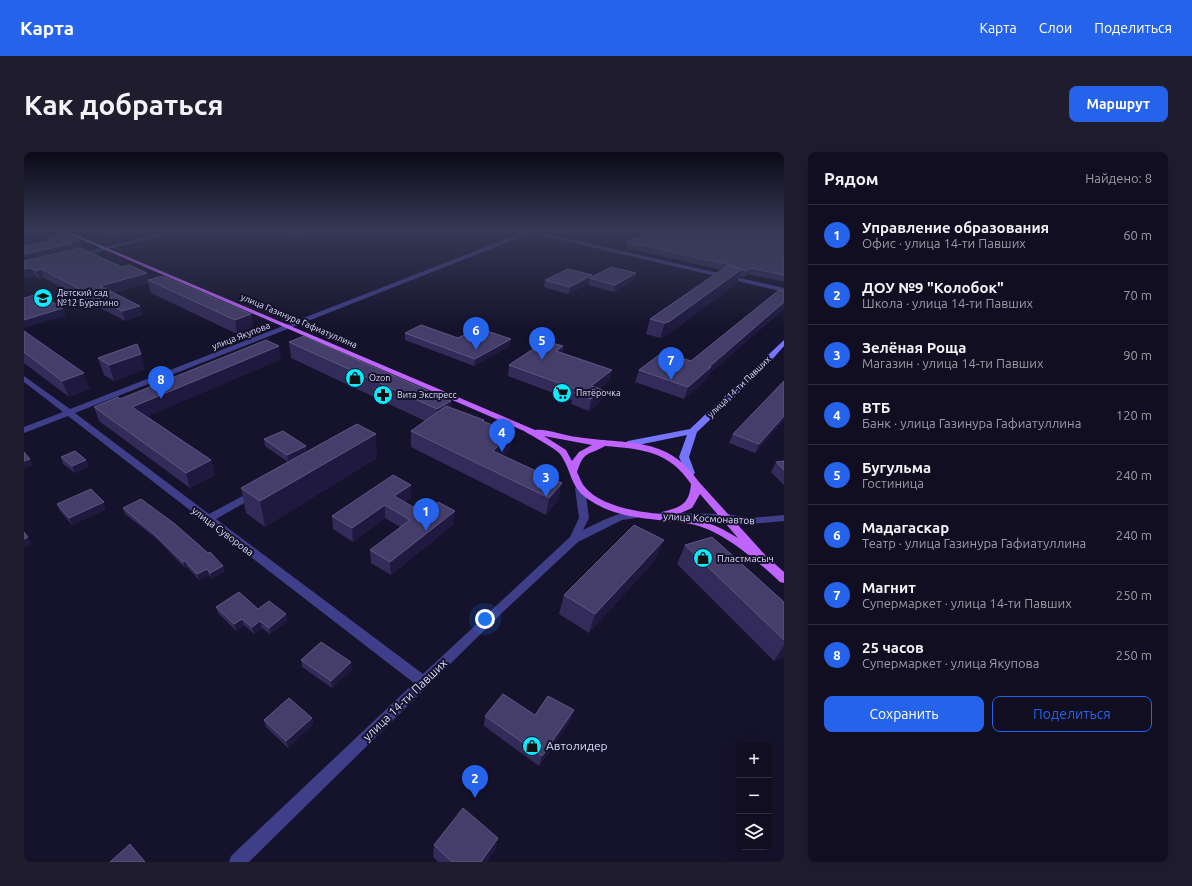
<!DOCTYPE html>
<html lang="ru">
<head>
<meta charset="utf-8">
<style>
	body { margin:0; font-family:Ubuntu,sans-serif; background:#1e1c2d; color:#f1f3f6 }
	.controls { position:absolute; right:12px; bottom:12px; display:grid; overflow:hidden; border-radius:8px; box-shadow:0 4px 16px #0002 }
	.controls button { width:36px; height:36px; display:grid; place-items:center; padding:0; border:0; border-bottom:1px solid #302e3e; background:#100e20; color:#f1f3f6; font:20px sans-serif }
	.you { position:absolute; left:461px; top:467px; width:14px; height:14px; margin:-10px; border:3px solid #fff; border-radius:50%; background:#1a73e8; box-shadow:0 0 0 6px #1a73e833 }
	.badge { display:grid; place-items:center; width:26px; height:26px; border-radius:50%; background:#2563eb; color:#fff; font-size:13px; font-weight:700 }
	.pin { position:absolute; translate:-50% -33px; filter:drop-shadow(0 1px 2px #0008) }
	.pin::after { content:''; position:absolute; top:21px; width:14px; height:12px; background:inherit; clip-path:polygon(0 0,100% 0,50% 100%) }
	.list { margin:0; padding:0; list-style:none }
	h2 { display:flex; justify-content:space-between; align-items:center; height:52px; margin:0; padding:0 16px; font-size:17px }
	h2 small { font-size:13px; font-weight:400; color:#9c9ca5 }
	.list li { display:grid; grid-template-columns:26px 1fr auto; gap:12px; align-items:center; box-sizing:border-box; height:60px; padding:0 16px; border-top:1px solid #302e3e }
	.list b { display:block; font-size:15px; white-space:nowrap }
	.list p { margin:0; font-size:13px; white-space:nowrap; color:#9c9ca5 }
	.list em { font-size:13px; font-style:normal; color:#9c9ca5 }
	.actions { display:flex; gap:8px; padding:12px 16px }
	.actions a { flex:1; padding:9px 0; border:1px solid #2563eb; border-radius:8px; text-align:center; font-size:14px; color:#2563eb }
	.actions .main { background:#2563eb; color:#fff }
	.icon { flex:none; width:22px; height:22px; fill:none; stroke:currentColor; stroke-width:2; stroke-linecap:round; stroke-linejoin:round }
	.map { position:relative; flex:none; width:760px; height:710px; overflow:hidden; border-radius:8px }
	header { display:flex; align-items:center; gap:24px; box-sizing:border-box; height:56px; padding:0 20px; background:#2563eb; color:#fff }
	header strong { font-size:19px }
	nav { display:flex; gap:22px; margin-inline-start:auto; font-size:14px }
	.intro { display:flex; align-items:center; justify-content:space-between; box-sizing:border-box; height:96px; padding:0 24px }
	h1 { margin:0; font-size:28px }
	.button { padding:10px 18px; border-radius:8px; background:#2563eb; color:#fff; font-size:14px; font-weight:700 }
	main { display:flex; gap:24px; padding:0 24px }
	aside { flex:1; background:#100e20; border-radius:8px; box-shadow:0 4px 16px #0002 }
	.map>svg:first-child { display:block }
</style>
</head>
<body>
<header>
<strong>Карта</strong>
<nav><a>Карта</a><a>Слои</a><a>Поделиться</a></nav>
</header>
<div class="intro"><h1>Как добраться</h1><a class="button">Маршрут</a></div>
<main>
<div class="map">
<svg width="760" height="710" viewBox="0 0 760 710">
	<rect width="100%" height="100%" fill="#15122b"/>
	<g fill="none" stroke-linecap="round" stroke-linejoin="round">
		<path fill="#3e3e89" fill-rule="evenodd" d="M0 79H8L0 81Z
			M149 79H156L52 105 49 103Z
			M503 79H510L760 136V140L507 81 51 261 185 362 228 339H234L236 341 234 343 192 367 399 522 546 385 555 366 551 336 553 334H559L561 336 565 366 559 378C570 373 609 351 618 363L613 366 598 368 554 390 480 459 225 710H205L207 704 390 531 44 264 0 281V275L39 260 0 230V224L46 257Z
			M638 361 702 362 726 366 760 363V369L726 372 702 368 634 366 633 364 634 362Z"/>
		<path fill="#7576fd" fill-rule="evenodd" d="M760 188V194L739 218 673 280 665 305 671 321 669 323H663L655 305 663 283 604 295 600 292 604 289 666 277Z"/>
		<path fill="#bf65fd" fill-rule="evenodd" d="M38 79H43L511 278C521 276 541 284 553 285 603 293 643 283 675 330L742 404 760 420V431L756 430C735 410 696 377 667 372 633 366 598 369 567 349 545 336 549 320 536 302 531 296 508 284 500 279ZM520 284 568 293 555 300 548 309 542 298ZM581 294C618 297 645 299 667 332 665 353 657 355 638 360L637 362C614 360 575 354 560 334 557 330 555 324 553 320 560 298 564 304 581 294ZM676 342 714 386C693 373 675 366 650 364L668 356Z"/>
	</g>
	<path fill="#332b59" d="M69 79H125H124V81L94 89Z
		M188 79H248L224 85 220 84 211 86Z
		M248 79H298L299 82 277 88Z
		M462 79H476L471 81Z
		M531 79H566L555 84Z
		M760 79V130L724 122 720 125 716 124 713 131 642 184 636 186 622 182 626 167 698 118 602 96 603 90Z
		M24 85 58 96 125 128 227 162 229 175 213 182 127 141 124 131 89 141 116 154 118 163 101 169 20 126 16 127 11 124 0 127V94L25 89Z
		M568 125 610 128 590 140 564 133 565 132 544 142 520 135 521 128Z
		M760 139V157L685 222 683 227 660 247 611 230 615 218 667 209Z
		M0 179 66 237 45 245 0 211Z
		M381 181 486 194 450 214 381 188Z
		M265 190 427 249V256L460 268V270L488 280 486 296 479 304 538 331 534 348 522 363 387 295V279L401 269 267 206Z
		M539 194 538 201 588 218 585 229 575 236 577 249 565 259 547 252 548 248 484 224 485 213Z
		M74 206 121 217 90 229 80 223Z
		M257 207 123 264 187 308 191 323 166 336 75 269 70 255 96 247Z
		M760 229V268L731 301 705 291 709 282Z
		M240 287 283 300 353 306 241 375 222 361 217 336 274 304 264 310 241 294Z
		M37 305 62 308 65 314 51 321 39 312Z
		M760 309V333L747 320 752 310Z
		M387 333V346L380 350 400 361 430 372 367 423 347 411 346 398 376 375 361 366 329 390 309 377 308 364Z
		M33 352 82 357 48 373 36 359Z
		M99 356 199 414 200 420 188 427 185 423 175 428 163 415 161 416 133 387 101 362Z
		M661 393 760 450V505L750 509 653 412Z
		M632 407 565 481 535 462 540 443Z
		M192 455 234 457 262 462 263 469 246 482 238 476 230 482 220 473 212 479 194 461Z
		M277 508 328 517 308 536 278 515Z
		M511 563 547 568 515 614 460 574 461 564Z
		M288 566 289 572 264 596 242 575 240 568Z
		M474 686 471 698 462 710H414L409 705 410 693Z"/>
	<path fill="#1f193f" d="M105 79H125H124V81L94 89 92 82Z
		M214 79H219L220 84 211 86 210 80Z
		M223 79H248L224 85Z
		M286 79H298L299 82 277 88V82Z
		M471 79H476L471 81Z
		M556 79H566L555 84Z
		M55 88 58 96 0 111V102Z
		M7 116 11 124 0 127V117Z
		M727 116 724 122 720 125 723 119Z
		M17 117 20 126 16 127 12 119Z
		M718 117 713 131 642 184 636 186 641 171Z
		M123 121 125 129 124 128V131L79 143 76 134Z
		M612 121 610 128 590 140 591 133Z
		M568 123V126H566L565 132 544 142 546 135Z
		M760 150V157L685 222 683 227 660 247 664 235 685 215Z
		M116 154 118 163 101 169 98 159Z
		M39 156 42 164 0 176V168Z
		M227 162 229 175 213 182 211 168Z
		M487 187 486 194 450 214 451 207Z
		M255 194 257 207 113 269 108 255Z
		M539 194 537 205 532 199Z
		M117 202 121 217 90 229 85 213Z
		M588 218 585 229 565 245 567 234Z
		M60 221 66 237 45 245 38 229Z
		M579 238 577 249 565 259 567 247Z
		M427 249 426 266 412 275 413 257Z
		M760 264V268L731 301 735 292Z
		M488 280 486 296 467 316 469 299Z
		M352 282 353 306 241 375 236 349Z
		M282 294 283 300 264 310 263 303Z
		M6 307 9 313 0 317V309Z
		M62 308 65 314 51 321 48 314Z
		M187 308 191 323 166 336 162 321Z
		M538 331 534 348 522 363 525 346Z
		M387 333V346L370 357V344Z
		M80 350 82 357 48 373 45 366Z
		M361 353V366L329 390 328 376Z
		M431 359 430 372 367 423 366 410Z
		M4 385 8 392 0 396V387Z
		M640 388 632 407 565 481 571 462Z
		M161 409 163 415 161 416 159 410Z
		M199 414 200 420 188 427 186 421Z
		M183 417 185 423 175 428 173 422Z
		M262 462 263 469 246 482 245 476Z
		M218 467 220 473 212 479 210 472Z
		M236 469 238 476 230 482 228 475Z
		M760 493V505L750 509Z
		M327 510 328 517 308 536 307 529Z
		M550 558 547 568 515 614 518 604Z
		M288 566 289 572 264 596 262 589Z
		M474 686 471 698 462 710H457Z"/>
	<path fill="#453e6a" stroke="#5e5782" d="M84 79H105L92 82Z
		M268 79H286L277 82Z
		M627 79H760V123L727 116 723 119 709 115 711 114 603 90Z
		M41 81 55 88 46 90 48 92 0 102V94L31 88 24 85Z
		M57 96 98 115 105 113 123 121 76 134 116 154 98 159 17 117 12 119 7 116 0 117V109Z
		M703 114 718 117 646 169 641 171 626 167Z
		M587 115 612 121 591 133 566 126Z
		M544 117 568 123 546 135 521 128Z
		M139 124 227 162 211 168 124 128Z
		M755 138 760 139V150L685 215H687L664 235 615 218 639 200 667 209Z
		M14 142 39 156 0 168V146Z
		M397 173 434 186 454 176 487 187 451 207 381 181Z
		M0 179 60 221 38 229 0 200Z
		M280 184 427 249 413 257 265 190Z
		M242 188 255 194 108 255 187 308 162 321 70 255 94 245 96 247Z
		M521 189 539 194 532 199 588 218 567 234 579 238 567 247 550 241 554 238 485 213Z
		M113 192 117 202 85 213 74 206Z
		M760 229V264L735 292 709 282Z
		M422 254 460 268 458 269 488 280 469 299 538 331 525 346 387 279Z
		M333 272 352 282 236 349 217 336Z
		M259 279 282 294 263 303 240 287Z
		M51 299 62 308 48 314 37 305Z
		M0 300 6 307 0 309Z
		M760 309V318L752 310Z
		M369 323 387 333 370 344 400 361 414 350 431 359 366 410 346 398 386 368 361 353 328 376 308 364Z
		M67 337 80 350 45 366 33 352Z
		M117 347 151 372 184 401 186 400 199 414 186 421 183 417 173 422 161 409 159 410 130 382 99 356Z
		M610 373 640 388 571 462 540 443Z
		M0 380 4 385 0 387Z
		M688 385 760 450V488L661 393Z
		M215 440 234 457 245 449 262 462 245 476 236 469 228 475 218 467 210 472 192 455Z
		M297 490 327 510 307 529 277 508Z
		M479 542 511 563 524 544 550 558 518 604 461 564Z
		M265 546 288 566 262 589 240 568Z
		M439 656 474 686 457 710H428L410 693Z
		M106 692 121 710H86Z"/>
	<linearGradient id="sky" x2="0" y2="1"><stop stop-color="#0c0a18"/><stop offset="0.44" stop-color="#353955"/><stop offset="1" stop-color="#353955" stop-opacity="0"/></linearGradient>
	<rect width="760" height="178" fill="url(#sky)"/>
	<defs>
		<symbol id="school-disc" viewBox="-11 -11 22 22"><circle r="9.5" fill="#0cebfc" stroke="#15122b"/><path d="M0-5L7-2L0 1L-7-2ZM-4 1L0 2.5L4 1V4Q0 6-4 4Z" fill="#111"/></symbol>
		<symbol id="shop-disc" viewBox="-11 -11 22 22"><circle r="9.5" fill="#0cebfc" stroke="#15122b"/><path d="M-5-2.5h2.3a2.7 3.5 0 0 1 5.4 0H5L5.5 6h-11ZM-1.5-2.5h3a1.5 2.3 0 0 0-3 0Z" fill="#111"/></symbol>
		<symbol id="supermarket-disc" viewBox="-11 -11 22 22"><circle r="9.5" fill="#0cebfc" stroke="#15122b"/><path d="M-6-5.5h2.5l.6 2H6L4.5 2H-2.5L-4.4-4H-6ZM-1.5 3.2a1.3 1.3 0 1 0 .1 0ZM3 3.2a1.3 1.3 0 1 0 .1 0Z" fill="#111"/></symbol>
		<symbol id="pharmacy-disc" viewBox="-11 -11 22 22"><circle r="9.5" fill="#0cebfc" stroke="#15122b"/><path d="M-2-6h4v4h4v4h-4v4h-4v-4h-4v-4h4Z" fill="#111"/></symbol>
	</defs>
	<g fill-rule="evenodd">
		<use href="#school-disc" x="8" y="135" width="22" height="22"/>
		<use href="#shop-disc" x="320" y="215" width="22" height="22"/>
		<use href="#supermarket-disc" x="527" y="230" width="22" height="22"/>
		<use href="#pharmacy-disc" x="348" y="232" width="22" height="22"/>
		<use href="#shop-disc" x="668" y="395" width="22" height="22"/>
		<use href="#shop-disc" x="497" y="583" width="22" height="22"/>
	</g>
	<g text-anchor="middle" stroke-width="4" stroke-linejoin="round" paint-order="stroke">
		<g font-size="9" fill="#dfddff" stroke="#15122b" text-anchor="start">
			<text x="33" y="144">Детский сад<tspan x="33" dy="10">№12 Буратино</tspan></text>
			<text x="345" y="229">Ozon</text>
			<text x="552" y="244">Пятёрочка</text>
			<text x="373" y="246">Вита Экспресс</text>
		</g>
		<g font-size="9" fill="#dfddff" stroke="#15122b">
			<text transform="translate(275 169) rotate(23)" y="3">улица Газинура Гафиатуллина</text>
			<text transform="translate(217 184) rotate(-21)" y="3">улица Якупова</text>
			<text transform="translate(715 235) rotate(-44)" y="3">улица 14-ти Павших</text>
		</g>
		<g font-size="10" fill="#dfddff" stroke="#15122b">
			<text transform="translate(685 366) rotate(3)" y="4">улица Космонавтов</text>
			<text transform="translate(199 379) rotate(37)" y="4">улица Суворова</text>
		</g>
		<g font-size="10" fill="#dfddff" stroke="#15122b" text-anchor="start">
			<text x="693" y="410">Пластмасыч</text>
		</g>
		<g font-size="12" fill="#dfddff" stroke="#15122b">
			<text transform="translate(381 548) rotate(-44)" y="4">улица 14-ти Павших</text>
		</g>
		<g font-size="12" fill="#dfddff" stroke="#15122b" text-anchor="start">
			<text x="522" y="598">Автолидер</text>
		</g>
	</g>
</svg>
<div class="controls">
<button>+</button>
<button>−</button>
<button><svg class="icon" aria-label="layers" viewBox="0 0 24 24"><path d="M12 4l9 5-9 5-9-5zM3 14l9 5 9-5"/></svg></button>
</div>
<div class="you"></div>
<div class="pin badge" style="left:402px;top:379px">1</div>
<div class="pin badge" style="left:451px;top:646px">2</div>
<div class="pin badge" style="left:522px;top:345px">3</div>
<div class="pin badge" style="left:478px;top:300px">4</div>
<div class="pin badge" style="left:518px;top:208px">5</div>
<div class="pin badge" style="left:452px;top:198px">6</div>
<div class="pin badge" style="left:647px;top:228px">7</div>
<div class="pin badge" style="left:137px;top:247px">8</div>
</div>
<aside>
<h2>Рядом<small>Найдено: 8</small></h2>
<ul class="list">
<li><span class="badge">1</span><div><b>Управление образования</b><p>Офис · улица 14-ти Павших</p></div><em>60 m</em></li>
<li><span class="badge">2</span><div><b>ДОУ №9 &quot;Колобок&quot;</b><p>Школа · улица 14-ти Павших</p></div><em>70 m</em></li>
<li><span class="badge">3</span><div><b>Зелёная Роща</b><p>Магазин · улица 14-ти Павших</p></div><em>90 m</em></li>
<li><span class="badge">4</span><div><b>ВТБ</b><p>Банк · улица Газинура Гафиатуллина</p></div><em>120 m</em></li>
<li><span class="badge">5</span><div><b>Бугульма</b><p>Гостиница</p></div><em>240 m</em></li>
<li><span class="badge">6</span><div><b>Мадагаскар</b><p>Театр · улица Газинура Гафиатуллина</p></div><em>240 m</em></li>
<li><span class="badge">7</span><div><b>Магнит</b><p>Супермаркет · улица 14-ти Павших</p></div><em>250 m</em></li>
<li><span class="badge">8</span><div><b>25 часов</b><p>Супермаркет · улица Якупова</p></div><em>250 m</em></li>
</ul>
<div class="actions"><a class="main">Сохранить</a><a>Поделиться</a></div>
</aside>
</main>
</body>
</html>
